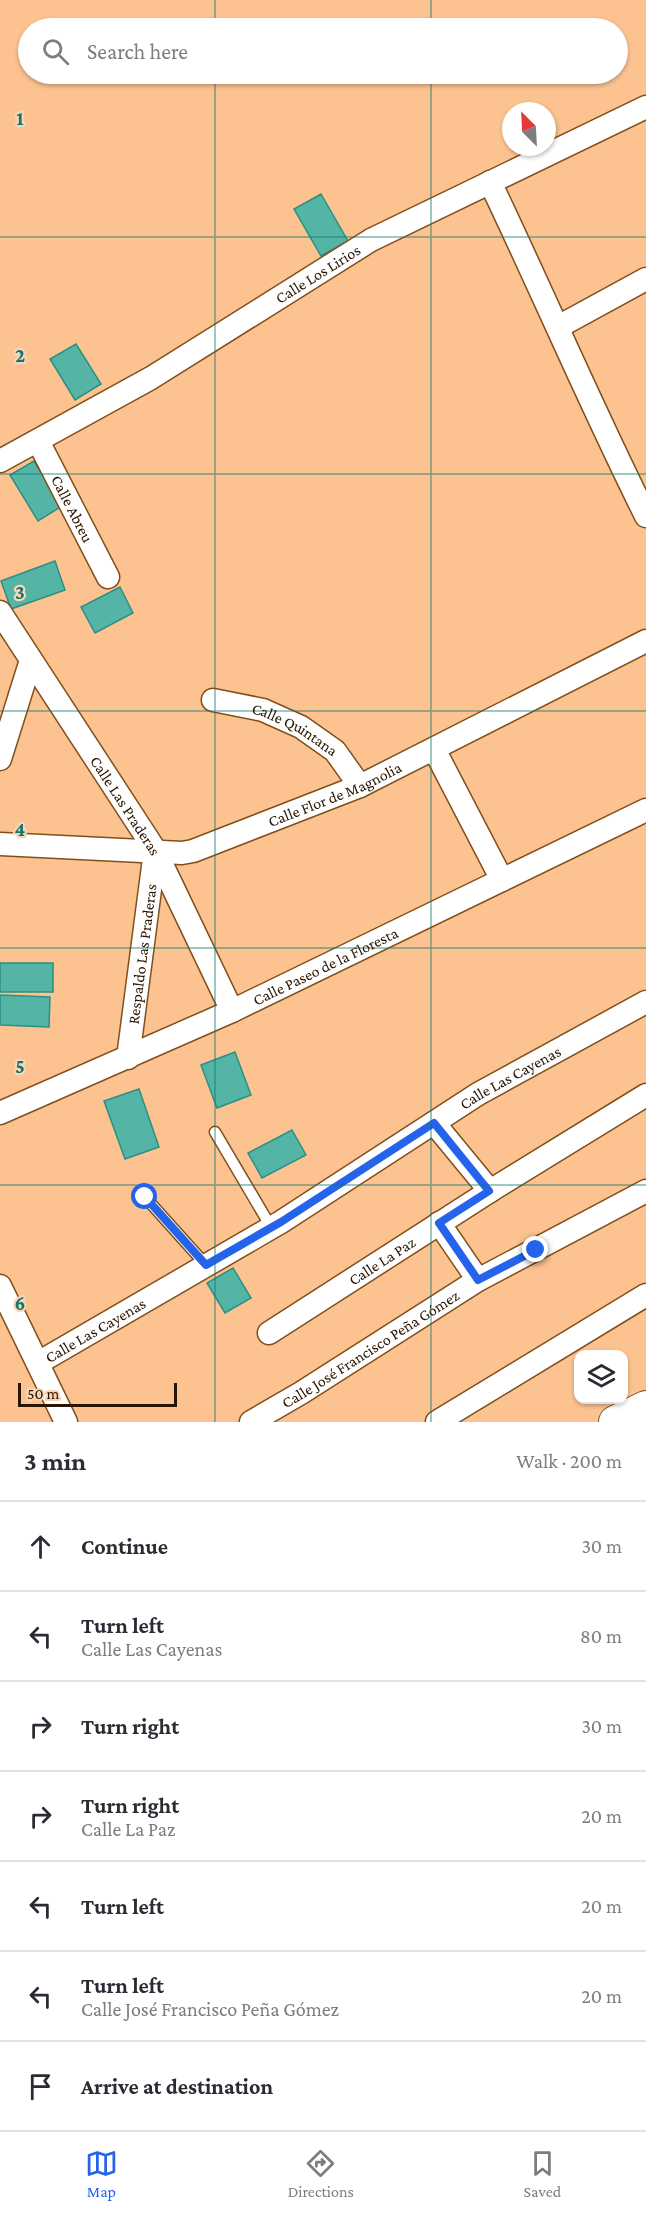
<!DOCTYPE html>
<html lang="en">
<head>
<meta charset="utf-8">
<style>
	body { margin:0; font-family:"Crimson Pro",serif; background:#f2f2f3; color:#2b2b33 }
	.controls { position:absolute; right:18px; bottom:18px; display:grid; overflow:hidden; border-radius:12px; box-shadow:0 2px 4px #0004 }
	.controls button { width:54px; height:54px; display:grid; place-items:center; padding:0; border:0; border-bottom:2px solid #e1e1e2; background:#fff; color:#2b2b33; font:30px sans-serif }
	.compass { position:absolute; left:502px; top:102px; width:54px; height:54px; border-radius:50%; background:#fff; box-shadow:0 2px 4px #0004; rotate:336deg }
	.scale { position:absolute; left:18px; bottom:15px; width:159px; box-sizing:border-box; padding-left:6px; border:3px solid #2a1502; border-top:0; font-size:16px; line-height:21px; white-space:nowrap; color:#2a1502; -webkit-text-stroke:4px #f8d5b7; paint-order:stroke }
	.stop { position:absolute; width:18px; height:18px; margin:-14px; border:4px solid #2563eb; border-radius:50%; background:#fff }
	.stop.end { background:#2563eb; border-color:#fff; box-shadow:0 2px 6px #0008 }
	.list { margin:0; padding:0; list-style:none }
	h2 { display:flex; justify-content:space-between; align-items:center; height:78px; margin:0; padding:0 24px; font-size:26px }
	h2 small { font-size:20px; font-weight:400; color:#7c7c81 }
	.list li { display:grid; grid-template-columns:39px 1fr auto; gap:18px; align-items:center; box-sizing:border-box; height:90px; padding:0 24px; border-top:2px solid #e1e1e2 }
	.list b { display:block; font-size:22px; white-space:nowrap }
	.list p { margin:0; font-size:20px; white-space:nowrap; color:#7c7c81 }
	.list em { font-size:20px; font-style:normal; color:#7c7c81 }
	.icon { flex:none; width:33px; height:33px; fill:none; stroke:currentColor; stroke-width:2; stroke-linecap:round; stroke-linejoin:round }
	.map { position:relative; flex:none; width:646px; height:1422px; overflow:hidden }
	.search { position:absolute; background:#fff; box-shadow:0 2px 4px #0004; left:18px; right:18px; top:18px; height:66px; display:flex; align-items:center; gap:15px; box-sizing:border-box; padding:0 21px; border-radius:33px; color:#7c7c81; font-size:22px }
	.sheet { height:708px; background:#fff }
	nav { display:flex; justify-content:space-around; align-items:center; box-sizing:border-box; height:84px; border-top:2px solid #e1e1e2; background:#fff; font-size:16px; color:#7c7c81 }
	nav a { display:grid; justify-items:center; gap:3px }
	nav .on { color:#2563eb }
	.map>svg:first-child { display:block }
</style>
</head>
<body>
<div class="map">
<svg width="646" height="1422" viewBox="0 0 646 1422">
	<rect width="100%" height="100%" fill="#fcc290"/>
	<path fill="#54b4a5" stroke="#2b9083" stroke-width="1.5" d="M321 194 348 241 321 256 294 209Z
		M76 344 101 384 75 400 50 359Z
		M34 461 62 506 38 521 10 475Z
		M55 561 65 590 11 609 1 581Z
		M120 587 133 613 95 633 81 607Z
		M0 963H53V992H0Z
		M0 995 50 997 49 1027 0 1025Z
		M235 1052 251 1095 217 1108 201 1065Z
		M139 1089 159 1147 125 1159 104 1101Z
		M292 1130 306 1155 262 1178 248 1153Z
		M233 1268 251 1298 225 1313 207 1283Z"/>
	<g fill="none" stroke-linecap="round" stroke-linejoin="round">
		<defs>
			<path id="lane" d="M215 1132 271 1227
				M145 1197 206 1265"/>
			<g id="street">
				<path d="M490 182C543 293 591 406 646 516"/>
				<path d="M558 327 646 279"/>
				<path id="s1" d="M38 441 108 577"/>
				<path id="s2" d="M0 461 151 378 371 240 646 107"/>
				<path id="s3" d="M0 612 155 850 232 1011"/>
				<path id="s4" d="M213 700 263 710 301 727 335 751 360 786"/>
				<path d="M434 749 502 880"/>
				<path d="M0 759 31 660"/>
				<path id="s5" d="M0 844 182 853 193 851 360 786 646 641"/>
				<path id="s6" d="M128 1058 155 851"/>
				<path id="s7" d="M0 1113 232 1011 646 810"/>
				<path d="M434 1123 490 1191"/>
				<path d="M439 1223 478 1280"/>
				<path d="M0 1286 66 1422"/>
				<path id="s8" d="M269 1333 490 1191 646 1095"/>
				<path id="s9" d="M38 1363 281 1222 478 1094 646 1002"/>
				<path id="s10" d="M251 1422 301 1393 478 1280 646 1191"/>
				<path d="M437 1422 646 1295"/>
			</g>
			<path id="secondary" d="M615 1422 646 1407"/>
		</defs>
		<use href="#lane" stroke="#814f1c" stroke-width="13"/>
		<use href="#street" stroke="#814f1c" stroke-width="25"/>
		<use href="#secondary" stroke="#814f1c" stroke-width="34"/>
		<use href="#lane" stroke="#fff" stroke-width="10"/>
		<use href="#street" stroke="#fff" stroke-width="22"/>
		<use href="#secondary" stroke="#fff" stroke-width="32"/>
	</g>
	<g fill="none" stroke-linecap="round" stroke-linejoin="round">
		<path stroke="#2563eb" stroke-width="8" d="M145 1197 206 1265 281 1222 434 1123 489 1191 439 1223 478 1280 536 1250"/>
	</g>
	<path fill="none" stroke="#0f766e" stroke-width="1.5" stroke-opacity="0.55" d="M215 0V28M431 0V28M215 74V1422M431 74V1422M0 237H646M0 474H646M0 711H646M0 948H646M0 1185H646"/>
	<g text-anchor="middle" stroke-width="4.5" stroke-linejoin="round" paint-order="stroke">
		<g font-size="16" fill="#2a1502" stroke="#f8d5b7">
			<text dy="6" stroke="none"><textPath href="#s2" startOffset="369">Calle Los Lirios</textPath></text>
			<text dy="6" stroke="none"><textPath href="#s1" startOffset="76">Calle Abreu</textPath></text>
			<text dy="6" stroke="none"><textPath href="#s4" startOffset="88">Calle Quintana</textPath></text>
			<text dy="6" stroke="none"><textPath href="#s5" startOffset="346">Calle Flor de Magnolia</textPath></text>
			<text dy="6" stroke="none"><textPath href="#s3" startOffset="231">Calle Las Praderas</textPath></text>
			<text dy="6" stroke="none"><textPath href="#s6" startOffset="105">Respaldo Las Praderas</textPath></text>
			<text dy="6" stroke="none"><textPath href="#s7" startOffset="357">Calle Paseo de la Floresta</textPath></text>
			<text dy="6" stroke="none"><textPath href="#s9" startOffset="552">Calle Las Cayenas</textPath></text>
			<text dy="6" stroke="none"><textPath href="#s8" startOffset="134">Calle La Paz</textPath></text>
			<text dy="6" stroke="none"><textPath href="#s9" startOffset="66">Calle Las Cayenas</textPath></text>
			<text dy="6" stroke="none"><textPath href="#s10" startOffset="140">Calle José Francisco Peña Gómez</textPath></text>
		</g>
	</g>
	<g font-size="20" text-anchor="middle" font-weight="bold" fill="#0f766e" stroke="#f8d5b7" stroke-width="4.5" stroke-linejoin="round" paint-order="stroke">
		<text x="20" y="125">1</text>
		<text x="20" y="362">2</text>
		<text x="20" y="599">3</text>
		<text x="20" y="836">4</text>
		<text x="20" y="1073">5</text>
		<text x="20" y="1310">6</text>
	</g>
</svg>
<div class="controls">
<button><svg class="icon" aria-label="layers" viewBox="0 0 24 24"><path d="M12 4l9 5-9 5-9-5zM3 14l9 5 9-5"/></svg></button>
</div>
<svg class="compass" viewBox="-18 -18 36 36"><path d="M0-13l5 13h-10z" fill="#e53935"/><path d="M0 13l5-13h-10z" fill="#7c7c81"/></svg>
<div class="scale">50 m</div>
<div class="stop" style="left:145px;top:1197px"></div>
<div class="stop end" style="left:536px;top:1250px"></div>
<div class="search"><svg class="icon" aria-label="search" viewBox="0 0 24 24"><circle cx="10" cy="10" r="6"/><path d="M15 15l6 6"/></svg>Search here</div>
</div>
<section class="sheet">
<h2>3 min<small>Walk · 200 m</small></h2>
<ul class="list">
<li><svg class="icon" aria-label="ahead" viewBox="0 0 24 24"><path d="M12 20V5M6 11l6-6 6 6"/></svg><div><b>Continue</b></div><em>30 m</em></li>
<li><svg class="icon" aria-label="left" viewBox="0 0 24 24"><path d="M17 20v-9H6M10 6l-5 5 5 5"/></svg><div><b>Turn left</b><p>Calle Las Cayenas</p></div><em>80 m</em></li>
<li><svg class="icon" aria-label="right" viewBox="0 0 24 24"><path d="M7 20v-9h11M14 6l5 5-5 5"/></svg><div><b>Turn right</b></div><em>30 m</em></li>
<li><svg class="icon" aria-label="right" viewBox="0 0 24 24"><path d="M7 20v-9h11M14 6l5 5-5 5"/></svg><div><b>Turn right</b><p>Calle La Paz</p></div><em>20 m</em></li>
<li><svg class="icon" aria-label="left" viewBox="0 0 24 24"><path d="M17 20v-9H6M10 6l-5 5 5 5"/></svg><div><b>Turn left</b></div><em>20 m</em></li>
<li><svg class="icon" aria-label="left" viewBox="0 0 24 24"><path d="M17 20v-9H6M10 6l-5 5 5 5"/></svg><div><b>Turn left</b><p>Calle José Francisco Peña Gómez</p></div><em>20 m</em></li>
<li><svg class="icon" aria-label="arrive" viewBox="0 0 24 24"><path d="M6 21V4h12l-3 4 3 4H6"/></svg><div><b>Arrive at destination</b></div></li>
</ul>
</section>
<nav>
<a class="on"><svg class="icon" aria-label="map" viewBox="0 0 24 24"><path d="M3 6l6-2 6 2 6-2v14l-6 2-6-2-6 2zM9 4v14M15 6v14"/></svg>Map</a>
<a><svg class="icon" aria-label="directions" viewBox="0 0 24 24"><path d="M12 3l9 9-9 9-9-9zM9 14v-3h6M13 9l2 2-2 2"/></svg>Directions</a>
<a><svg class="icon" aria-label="saved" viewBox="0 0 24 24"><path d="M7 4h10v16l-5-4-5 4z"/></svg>Saved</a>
</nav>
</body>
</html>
